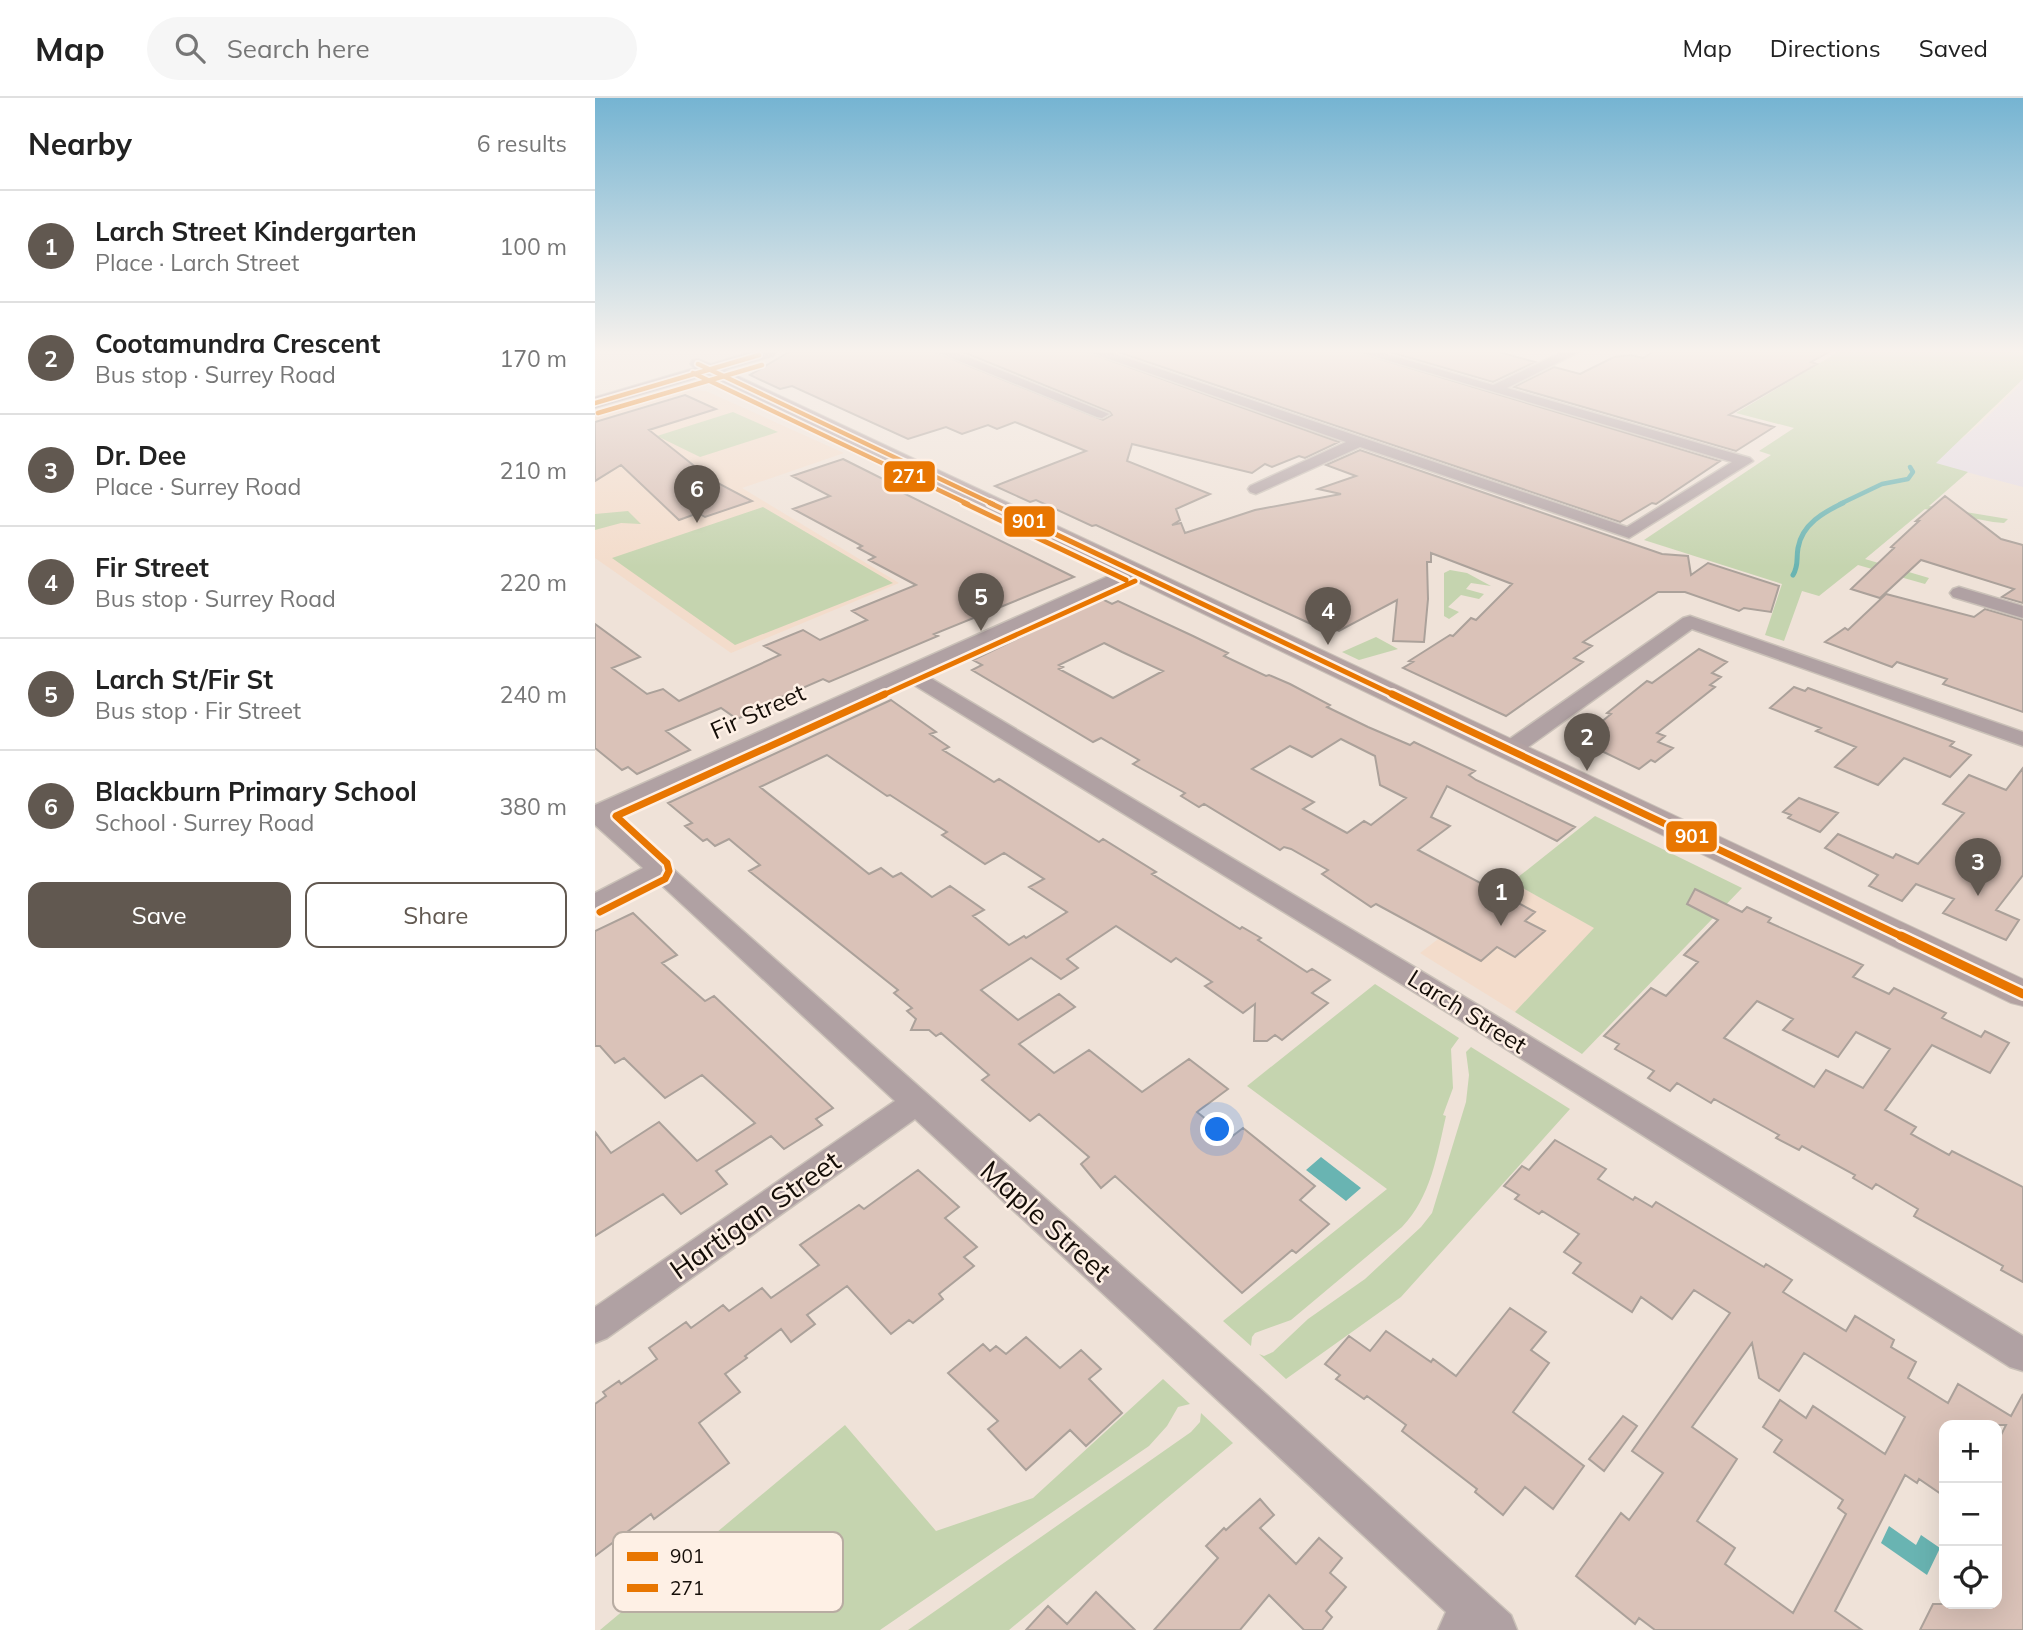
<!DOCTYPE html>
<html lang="en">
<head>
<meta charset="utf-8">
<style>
	body { margin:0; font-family:Mulish,sans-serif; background:#f6f6f6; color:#222 }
	.controls { position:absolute; right:21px; bottom:21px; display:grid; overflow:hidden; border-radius:14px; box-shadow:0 7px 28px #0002 }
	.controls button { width:63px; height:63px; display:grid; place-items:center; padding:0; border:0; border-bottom:2px solid #e0e0e0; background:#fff; color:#222; font:35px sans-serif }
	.you { position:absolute; left:623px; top:1032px; width:24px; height:24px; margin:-18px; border:5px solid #fff; border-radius:50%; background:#1a73e8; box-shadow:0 0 0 10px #1a73e833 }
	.badge { display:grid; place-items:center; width:46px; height:46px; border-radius:50%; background:#615850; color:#fff; font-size:23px; font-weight:700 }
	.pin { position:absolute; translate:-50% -58px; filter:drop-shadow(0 2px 4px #0008) }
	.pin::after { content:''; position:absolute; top:37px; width:24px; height:21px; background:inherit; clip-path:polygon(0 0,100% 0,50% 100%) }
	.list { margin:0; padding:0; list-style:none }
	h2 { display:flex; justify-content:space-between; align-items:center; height:91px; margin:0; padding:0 28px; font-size:30px }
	h2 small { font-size:23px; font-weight:400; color:#767676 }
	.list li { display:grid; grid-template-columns:46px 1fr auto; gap:21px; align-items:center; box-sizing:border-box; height:112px; padding:0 28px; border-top:2px solid #e0e0e0 }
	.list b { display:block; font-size:26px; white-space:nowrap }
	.list p { margin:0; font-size:23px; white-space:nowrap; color:#767676 }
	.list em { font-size:23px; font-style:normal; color:#767676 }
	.actions { display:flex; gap:14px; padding:21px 28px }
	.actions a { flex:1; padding:16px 0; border:2px solid #615850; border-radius:14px; text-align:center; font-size:24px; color:#615850 }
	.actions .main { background:#615850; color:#fff }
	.icon { flex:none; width:38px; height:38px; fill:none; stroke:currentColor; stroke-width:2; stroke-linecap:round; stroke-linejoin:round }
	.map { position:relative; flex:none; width:1428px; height:1532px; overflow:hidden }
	header { display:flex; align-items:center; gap:42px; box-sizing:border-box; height:98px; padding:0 35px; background:#fff; border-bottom:2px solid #e0e0e0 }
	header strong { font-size:33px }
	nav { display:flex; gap:38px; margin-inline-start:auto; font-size:24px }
	.search { width:490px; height:63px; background:#f6f6f6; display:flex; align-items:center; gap:18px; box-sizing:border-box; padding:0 24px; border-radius:38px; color:#767676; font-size:26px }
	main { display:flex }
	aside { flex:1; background:#fff }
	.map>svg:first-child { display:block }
</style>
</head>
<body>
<header>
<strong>Map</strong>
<div class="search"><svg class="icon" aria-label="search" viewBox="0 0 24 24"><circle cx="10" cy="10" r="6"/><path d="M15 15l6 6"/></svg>Search here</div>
<nav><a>Map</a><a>Directions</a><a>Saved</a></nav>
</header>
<main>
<aside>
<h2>Nearby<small>6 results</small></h2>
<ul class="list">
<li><span class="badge">1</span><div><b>Larch Street Kindergarten</b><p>Place · Larch Street</p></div><em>100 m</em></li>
<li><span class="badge">2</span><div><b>Cootamundra Crescent</b><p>Bus stop · Surrey Road</p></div><em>170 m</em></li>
<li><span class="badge">3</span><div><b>Dr. Dee</b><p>Place · Surrey Road</p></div><em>210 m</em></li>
<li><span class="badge">4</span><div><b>Fir Street</b><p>Bus stop · Surrey Road</p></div><em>220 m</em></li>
<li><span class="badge">5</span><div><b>Larch St/Fir St</b><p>Bus stop · Fir Street</p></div><em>240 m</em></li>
<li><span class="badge">6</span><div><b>Blackburn Primary School</b><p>School · Surrey Road</p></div><em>380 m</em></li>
</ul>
<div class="actions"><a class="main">Save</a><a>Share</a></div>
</aside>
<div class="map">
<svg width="1428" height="1532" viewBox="0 0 1428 1532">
	<rect width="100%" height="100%" fill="#efe2d8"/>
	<path fill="#e5dce4" d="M1428 276V389L1337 365 1385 326 1426 286 1420 284Z"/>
	<path fill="#f3dccb" d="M73 291 111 293 249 355 147 390 304 485 136 555 0 460V312Z
		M917 784 1000 830 920 914 825 855Z"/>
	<path fill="#c5d4af" d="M1243 254H1428V281L1341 365 1373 374 1334 408 1413 421 1409 425 1398 424 1330 411 1270 461 1334 480 1330 486 1263 467 1224 498 1207 493 1189 543 1170 537 1187 486 1049 442 1176 357 1164 353 1199 330 1141 315Z
		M138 314 183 334 105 359 62 338Z
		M168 409 298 485 140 547 17 460Z
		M33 413 46 426 26 425 0 432V416Z
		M855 472 872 475 896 488 876 485 871 491 889 496 884 501 866 497 853 509 864 514 854 521 849 518V475Z
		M781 539 803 551 764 562 747 554Z
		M1000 718 1147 790 987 956 920 914 999 830 917 784Z
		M780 886 864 940 856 951 858 990 848 1017 851 1018C842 1057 836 1099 807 1129L696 1222 660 1235 657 1239 656 1248 628 1223 792 1091 652 988Z
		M876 949 975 1011 806 1199 691 1281 664 1256 669 1258 678 1254 713 1221 770 1181 826 1129 837 1115 871 1004 874 977 871 954Z
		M568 1281 595 1306 583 1309 572 1328 554 1348 285 1532H5L250 1327 341 1433 438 1400Z
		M606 1315 638 1345 414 1532H313L596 1334 605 1324Z"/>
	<path fill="#69b4b2" d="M726 1059 766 1090 751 1103 711 1072Z
		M1294 1428 1321 1447 1326 1437 1345 1450 1332 1477 1286 1445Z"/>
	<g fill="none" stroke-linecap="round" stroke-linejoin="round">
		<path stroke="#69b4b2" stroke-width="4.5" d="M1245 406 1287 386 1313 381 1318 374 1315 369"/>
		<path stroke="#69b4b2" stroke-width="5" d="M1198 477C1204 467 1201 461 1203 450 1207 426 1229 414 1248 405"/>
	</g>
	<path fill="#dac2b8" stroke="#aba19a" stroke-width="2" fill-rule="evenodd" d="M194 254H340L508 322 517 317 515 314 368 254H492L744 344 710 360 704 358 677 369 670 366 657 375 537 346 532 363 615 396 581 411 585 422 577 427 586 425 590 435 660 412 746 396 723 391 761 378 731 367 765 352 1067 456 1093 458 1096 477 1113 465 1184 488 1176 514 1149 510 1144 513 1090 494H1063L988 544 997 548 979 560 988 564 911 618 808 570 818 564 814 563 855 537 858 538 876 520 881 522 917 486 836 455V464H832L833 501 829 544 798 543 802 502 744 533 721 523 716 526 501 427 497 428 441 402 435 404 400 388 491 353 420 324 402 331 393 327 367 336 351 329 313 341 197 288 185 291 155 277Z
		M523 254H762L1125 363 1061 406 1057 405 1025 424Z
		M795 254H904L940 264 898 284Z
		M1058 254H1234L1216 264 1222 266 1134 317 1179 329 1141 353 919 289 959 269 985 276 1019 259 1036 257 1048 260Z
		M90 297 121 311 54 332 117 382 157 403 110 419 103 415 84 422 26 367 0 383V324Z
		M248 361 300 387 296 389 479 479 339 536 343 538 234 584 228 581 180 602 185 606 163 615 160 613 142 621 126 610 71 633 95 652 42 676 33 669 27 672 16 663 0 650V526L45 559 17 570 52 596 68 591 84 603 185 557 169 548 208 532 225 542 272 522 257 513 321 487 274 462 280 459 263 450 267 448 198 411 235 398 197 378Z
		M1350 398 1406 441 1428 447V505L1407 499 1419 491 1326 462 1285 500 1256 491 1299 450 1296 449 1324 423H1321Z
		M1291 496 1379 519 1390 511 1428 522V614L1348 586 1352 581 1302 564 1297 569 1230 544 1250 530 1253 532Z
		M501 498 517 506 523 503 598 538 633 555 629 558 671 578 674 577 695 586 735 607 732 609 773 629 815 647 819 644 880 673 874 677 881 682 980 729 962 743 852 688 836 719 855 728 823 752 940 814 930 823 950 833 920 859 902 849 886 863 781 806 776 809 727 776 733 772 696 751 689 749 685 752 609 706 604 709 586 698 590 695 538 666 544 662 506 640 498 644 377 572 387 567 378 562 493 507 492 503ZM509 545 527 554 568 573 518 600 464 571 468 569 464 567ZM746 641 780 658 785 687 811 700 776 727 769 723 752 735 708 711 719 704 657 671 695 648 717 659Z
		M1104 551 1132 564 1117 575 1126 579 1115 587 1120 589 1062 635 1070 638 1063 644 1078 650 1060 664 1056 662 1044 671 994 647 1004 638 1000 637 1006 632 999 630 1016 616 1012 615 1052 583 1057 585Z
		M1199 589 1210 593 1213 590 1359 644 1355 648 1376 657 1355 679 1309 660 1283 687 1240 669 1261 649 1221 633 1226 630 1175 610Z
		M296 602 341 634 335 636 354 649 348 652 399 684 404 681 504 744 508 741 561 774 557 776 645 831 647 829 666 840 663 842 712 874 717 871 735 882 717 895 733 905 687 942 680 937 672 943H659L660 906 648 915 610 888 617 884 581 860 576 864 521 828 472 861 483 870 466 881 436 860 386 892 423 922 464 896 480 909 424 946 459 975 494 952 547 994 594 961 633 991 602 1014 635 1040 648 1030 720 1088 705 1102 734 1126 701 1155 697 1152 647 1195 520 1078 506 1090 486 1066 494 1059 444 1016 435 1023 387 982 394 977 346 935 341 938 334 932H316L321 921 312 913 317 910 299 895 303 892 154 773 165 767 134 741 120 748 112 741 108 743 90 728 97 725 73 705ZM232 657 292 698 295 697 352 734 347 737 390 766 409 755 449 781 434 789 472 814 431 840 429 838 414 847 378 818 389 812 355 788 337 799 306 775 298 779 286 770 274 776 165 689Z
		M1428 670V777L1401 812 1424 822 1411 842 1348 815 1359 801 1321 786 1307 803 1274 788 1283 777 1230 750 1243 736 1298 760 1301 756 1323 766 1369 715 1348 706 1374 677 1411 692Z
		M1204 700 1243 715 1225 734 1193 720 1196 717 1188 714Z
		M1100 791 1147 814 1152 809 1176 820 1173 824 1268 867 1258 879 1294 896 1299 890 1351 915 1347 920 1386 939 1390 933 1414 945 1395 975 1337 947 1290 1012 1321 1029 1316 1036 1354 1057 1357 1053 1428 1089V1184L1406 1172 1408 1168 1319 1118 1323 1111 1281 1086 1277 1091 1258 1080 1260 1077 1207 1048 1204 1052 1181 1040 1184 1037 1119 1001 1116 1005 1082 985 1075 993 1053 980 1059 973 1020 951 1024 946 1009 938 1056 890 1071 898 1103 864 1089 857 1123 822 1092 806ZM1162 903 1198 921 1188 932 1243 959 1261 934 1295 951 1268 990 1231 972 1219 989 1129 940Z
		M38 815 82 857 67 865 110 903 119 898 238 1010 221 1021 227 1027 189 1051 176 1038 121 1073 132 1086 86 1116 68 1096 0 1138V1034L16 1055 64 1024 102 1063 160 1025 107 977 70 1000 29 960 20 965 5 948H0V833Z
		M960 1042 1011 1071 1003 1081 1038 1102 1040 1099 1057 1109 1061 1104 1169 1169 1171 1166 1197 1182 1188 1194 1251 1233 1260 1218 1299 1242 1296 1249 1321 1264 1313 1280 1353 1305 1363 1286 1416 1318 1428 1296V1532H1325L1338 1506H1402V1345L1411 1327H1349V1398L1324 1381 1322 1385 1310 1377 1240 1513 1267 1532H1060L1044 1520 1040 1526 981 1478 1026 1415 1034 1422 1068 1375 1037 1353 1135 1215 1099 1192 1077 1221 1046 1199 1037 1214 978 1175 986 1165 969 1154 984 1136 947 1113 944 1116 920 1101 924 1097 909 1088 927 1068 934 1072ZM1157 1245 1164 1280 1184 1293 1209 1255 1310 1319 1290 1356 1218 1308 1211 1320 1185 1302 1168 1329 1187 1342 1179 1354 1248 1402 1243 1410 1251 1416 1198 1515 1130 1466 1140 1450 1102 1423 1142 1361 1097 1329Z
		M323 1072 364 1109 350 1120 382 1149 369 1159 379 1168 344 1196 348 1201 318 1225 314 1222 296 1236 252 1188 212 1217 220 1226 196 1244 186 1231 150 1258 152 1260 130 1276 145 1294 104 1325 134 1365 59 1421 56 1416 0 1458V1306L11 1298 8 1294 24 1283 26 1286 62 1261 54 1250 91 1224 96 1230 128 1207 134 1213 167 1190 176 1200 224 1167 205 1147 264 1107 269 1111Z
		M915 1210 951 1234 936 1252 954 1265 918 1314 989 1368 958 1411 930 1389 908 1417 880 1394 882 1391 807 1333 811 1327 772 1298 769 1301 741 1281 745 1277 730 1266 754 1238 775 1253 791 1233 836 1264 838 1261 861 1278Z
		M431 1239 465 1270 486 1252 506 1271 494 1281 527 1315 491 1348 475 1332 431 1372 393 1331 403 1323 353 1275 388 1246 395 1253 401 1248 411 1256Z
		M1028 1318 1042 1328 1009 1373 994 1361Z
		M665 1401 679 1417 665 1430 701 1466 724 1440 747 1460 735 1475 751 1489 731 1513 737 1519 727 1532H709L674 1497 645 1532H559L623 1460 611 1448 629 1430 631 1432Z
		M501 1494 540 1532H431L453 1508 472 1526Z"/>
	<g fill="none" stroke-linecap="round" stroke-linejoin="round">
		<defs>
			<path id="minor" d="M342 254H360L514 316 507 320 502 319Z
				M494 254H514L1032 429 1137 364 764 254H785L898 287 967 254H984L912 290 1155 360 1158 363 1034 440 765 349 661 396 655 394 653 391 655 388 751 344Z
				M536 468 542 469 545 473 542 477 327 575 893 913 1428 1238V1273L1415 1269 873 927 311 582 17 717 642 1270 916 1517 922 1532H843L851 1514 320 1021 12 1240 0 1245V1209L300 1003 62 783 0 813V795L48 770 0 727V707Z
				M1364 489 1428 508V520L1358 499 1355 495 1358 491Z
				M1095 518 1428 634V648L1097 531 922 657H906L903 652 906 647 1088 520Z"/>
			<path id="major" d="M154 254H181L179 258 130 272 1428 881V908L1416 905 113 277 0 310V299L99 270 95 266 97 262 103 261 116 266Z"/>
		</defs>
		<use href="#minor" stroke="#cac1b8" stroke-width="3"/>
		<use href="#major" stroke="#cac1b8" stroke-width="2"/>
		<use href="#minor" fill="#b0a1a3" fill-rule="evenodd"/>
		<use href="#major" fill="#b3a2a2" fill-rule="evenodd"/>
		<defs>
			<path id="bus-1-far3" d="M103 266 398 406
				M0 305 164 257"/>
			<path id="bus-1-far2" d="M395 405 801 598"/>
			<path id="bus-1-far1" d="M797 596 1310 840"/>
			<path id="bus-1" d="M1306 838 1428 896"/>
			<path id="bus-2-far2" d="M98 275 373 406
				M3 315 167 267"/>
			<path id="bus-2-far1" d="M369 405 531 482
				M286 598 540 483"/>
			<path id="bus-2" d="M5 814 70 781 74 773 72 765 21 718 290 596"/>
		</defs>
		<use href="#bus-1-far3" stroke="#fef0e5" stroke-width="8"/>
		<use href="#bus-1-far2" stroke="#fef0e5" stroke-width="10"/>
		<use href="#bus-1-far1" stroke="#fef0e5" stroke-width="12"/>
		<use href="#bus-1" stroke="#fef0e5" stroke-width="14"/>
		<use href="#bus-2-far2" stroke="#fef0e5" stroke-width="8"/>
		<use href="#bus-2-far1" stroke="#fef0e5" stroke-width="10"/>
		<use href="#bus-2" stroke="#fef0e5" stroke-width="12"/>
		<use href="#bus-1-far3" stroke="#e87601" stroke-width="4.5"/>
		<use href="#bus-1-far2" stroke="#e87601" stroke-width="5"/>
		<use href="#bus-1-far1" stroke="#e87601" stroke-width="7"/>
		<use href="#bus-1" stroke="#e87601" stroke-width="9"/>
		<use href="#bus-2-far2" stroke="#e87601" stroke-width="4.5"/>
		<use href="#bus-2-far1" stroke="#e87601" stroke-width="5"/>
		<use href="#bus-2" stroke="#e87601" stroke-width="7"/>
	</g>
	<linearGradient id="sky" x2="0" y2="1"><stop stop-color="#75b4d2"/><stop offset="0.54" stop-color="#f8f2ed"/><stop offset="1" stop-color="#f8f2ed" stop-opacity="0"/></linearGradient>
	<rect width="1428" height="469" fill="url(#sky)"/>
	<g text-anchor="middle" stroke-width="5" stroke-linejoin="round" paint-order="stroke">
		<g font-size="24" fill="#140d07" stroke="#fef0e5">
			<text transform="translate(163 614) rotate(-24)" y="8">Fir Street</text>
			<text transform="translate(872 914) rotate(32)" y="8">Larch Street</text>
		</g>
		<g font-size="28" fill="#140d07" stroke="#fef0e5">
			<text transform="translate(160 1117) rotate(-35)" y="10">Hartigan Street</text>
			<text transform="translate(451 1123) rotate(42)" y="10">Maple Street</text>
		</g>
	</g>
	<rect x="18" y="1434" width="230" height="80" rx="10" fill="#fef0e5" stroke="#b8aca2" stroke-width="2"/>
	<rect x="32" y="1454" width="31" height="9" fill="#e87601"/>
	<rect x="32" y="1486" width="31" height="8" fill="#e87601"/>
	<g font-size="19" fill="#140d07">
		<text x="75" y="1465">901</text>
		<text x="75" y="1497">271</text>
	</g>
	<g stroke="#fef0e5" stroke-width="2.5">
		<rect x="288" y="362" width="53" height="33" rx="7" fill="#e87601"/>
		<rect x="408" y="407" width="53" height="33" rx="7" fill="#e87601"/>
		<rect x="1070" y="722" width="53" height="33" rx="7" fill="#e87601"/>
	</g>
	<g font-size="19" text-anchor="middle" font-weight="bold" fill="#fff">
		<text x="314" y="385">271</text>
		<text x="434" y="430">901</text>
		<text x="1097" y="745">901</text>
	</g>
</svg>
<div class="controls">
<button>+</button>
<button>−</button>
<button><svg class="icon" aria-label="locate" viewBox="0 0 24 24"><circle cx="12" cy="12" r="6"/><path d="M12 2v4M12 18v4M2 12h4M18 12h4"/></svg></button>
</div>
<div class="you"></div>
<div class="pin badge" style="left:906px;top:828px">1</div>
<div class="pin badge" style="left:992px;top:673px">2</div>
<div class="pin badge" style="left:1383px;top:798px">3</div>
<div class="pin badge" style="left:733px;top:547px">4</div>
<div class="pin badge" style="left:386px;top:533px">5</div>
<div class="pin badge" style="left:102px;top:425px">6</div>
</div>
</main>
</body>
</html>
